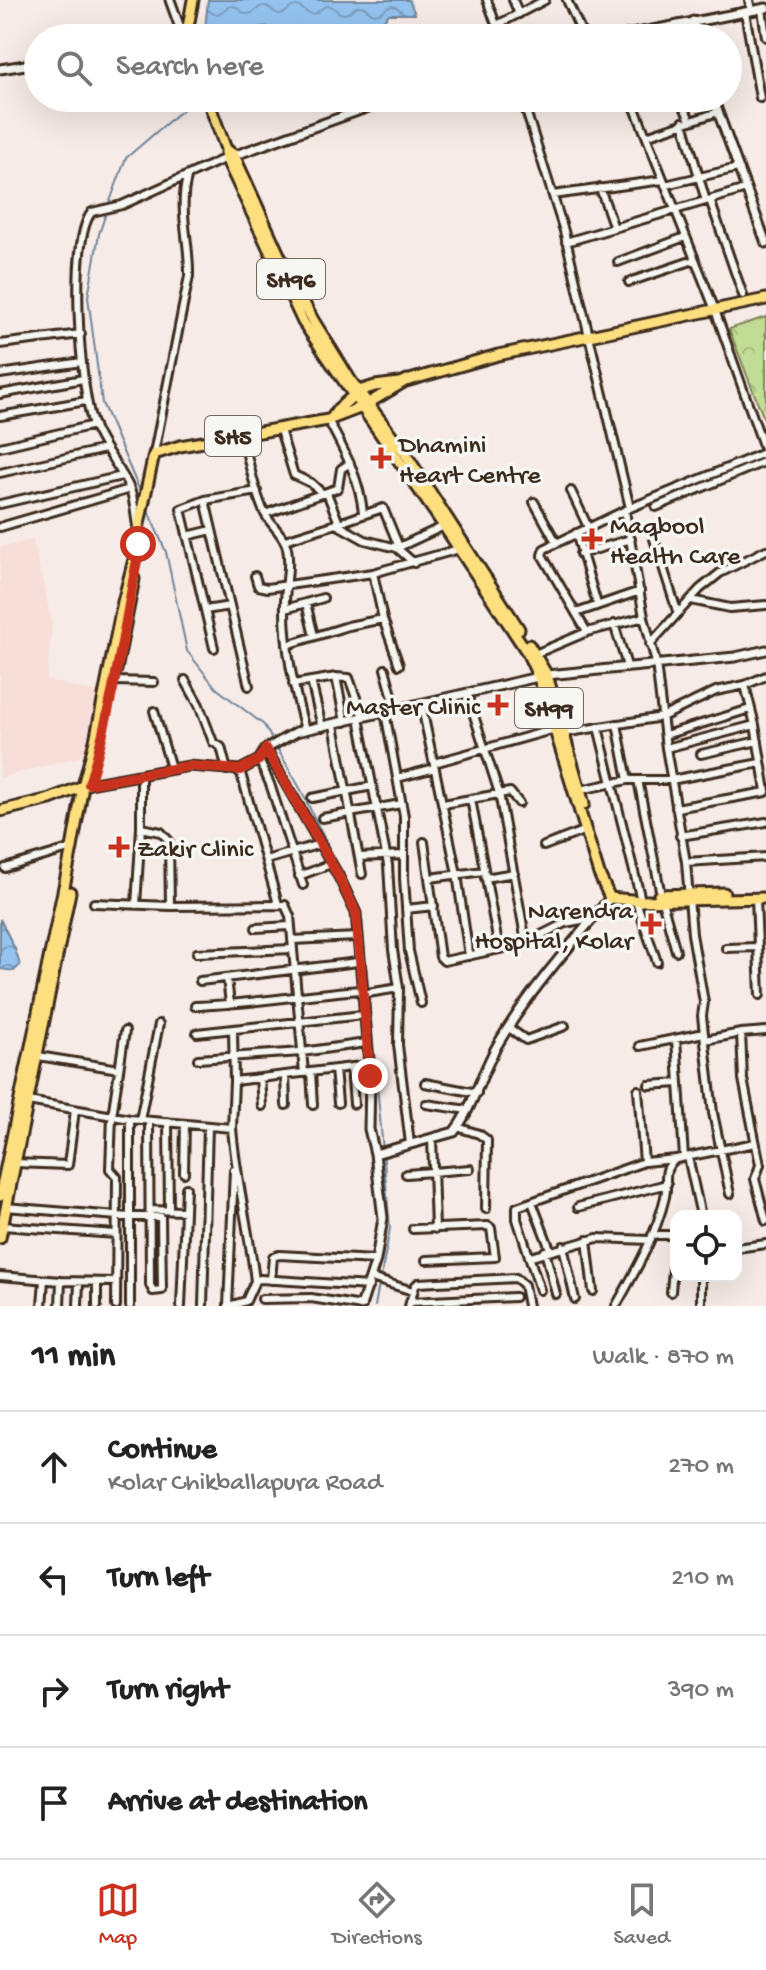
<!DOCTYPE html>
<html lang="en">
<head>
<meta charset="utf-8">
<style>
	body { margin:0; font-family:"Gochi Hand",sans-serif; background:#f6f6f6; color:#222 }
	.controls { position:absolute; right:24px; bottom:24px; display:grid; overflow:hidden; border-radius:16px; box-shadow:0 8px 32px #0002 }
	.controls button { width:72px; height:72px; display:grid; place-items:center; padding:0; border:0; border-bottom:2px solid #e0e0e0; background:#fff; color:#222; font:40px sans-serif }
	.stop { position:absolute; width:24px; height:24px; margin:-18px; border:6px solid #c8321e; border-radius:50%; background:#fff }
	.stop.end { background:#c8321e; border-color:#fff; box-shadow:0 2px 8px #0008 }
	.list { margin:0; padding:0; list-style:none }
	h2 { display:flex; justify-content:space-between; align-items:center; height:104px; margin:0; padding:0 32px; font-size:34px }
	h2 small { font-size:26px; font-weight:400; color:#767676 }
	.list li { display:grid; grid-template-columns:52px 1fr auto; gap:24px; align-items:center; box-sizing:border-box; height:112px; padding:0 32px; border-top:2px solid #e0e0e0 }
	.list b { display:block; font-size:30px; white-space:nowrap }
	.list p { margin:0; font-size:26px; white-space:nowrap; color:#767676 }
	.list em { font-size:26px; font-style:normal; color:#767676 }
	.icon { flex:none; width:44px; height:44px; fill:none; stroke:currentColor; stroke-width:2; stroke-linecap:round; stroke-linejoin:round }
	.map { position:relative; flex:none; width:766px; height:1306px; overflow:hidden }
	.search { position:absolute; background:#fff; box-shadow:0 8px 32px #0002; left:24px; right:24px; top:24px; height:88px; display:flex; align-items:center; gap:20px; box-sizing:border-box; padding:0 28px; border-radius:44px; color:#767676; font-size:30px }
	.sheet { height:552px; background:#fff }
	nav { display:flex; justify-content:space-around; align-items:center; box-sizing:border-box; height:112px; border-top:2px solid #e0e0e0; background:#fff; font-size:22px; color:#767676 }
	nav a { display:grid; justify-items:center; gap:4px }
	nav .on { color:#c8321e }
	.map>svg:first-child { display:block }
</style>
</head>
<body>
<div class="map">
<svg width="766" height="1306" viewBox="0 0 766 1306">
	<defs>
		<pattern id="park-crowns" width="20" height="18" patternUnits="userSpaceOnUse" patternTransform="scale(2)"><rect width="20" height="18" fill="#c1dc94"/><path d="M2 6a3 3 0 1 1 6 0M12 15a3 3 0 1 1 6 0" fill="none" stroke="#a7bd7f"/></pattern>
		<pattern id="water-waves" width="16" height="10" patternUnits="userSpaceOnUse" patternTransform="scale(2)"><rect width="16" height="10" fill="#94c3ef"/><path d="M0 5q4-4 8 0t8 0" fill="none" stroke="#7a9fc1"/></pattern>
	</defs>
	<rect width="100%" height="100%" fill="#f7ebe7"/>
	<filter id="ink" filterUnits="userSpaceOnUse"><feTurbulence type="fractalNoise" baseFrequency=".0125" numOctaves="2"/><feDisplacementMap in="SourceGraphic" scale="16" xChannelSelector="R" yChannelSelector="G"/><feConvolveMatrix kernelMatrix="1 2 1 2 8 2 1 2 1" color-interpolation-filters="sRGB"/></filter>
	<g filter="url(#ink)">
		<path fill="#f8ded9" d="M33 540 52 622 47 680 98 693 83 756 0 778V547Z"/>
		<path fill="url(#park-crowns)" stroke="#7e8359" stroke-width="2" d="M766 317V424L729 329Z"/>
		<path fill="url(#water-waves)" stroke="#70869b" stroke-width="2" d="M208 0H409L415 14H389L378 26 352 38H204Z
			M0 919 15 949 20 965 14 971 0 969Z"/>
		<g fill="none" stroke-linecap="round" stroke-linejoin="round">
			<path stroke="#70869b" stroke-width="2" d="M109 204 126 158 196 98
				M107 210 99 234 88 297 102 403 142 496
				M146 506 166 552 187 651 216 688 264 725 273 741
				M276 746 301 790 339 869
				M358 911 362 919 390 1228 381 1277
				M375 1306 379 1284"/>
			<defs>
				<path id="minor" d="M487 0 501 38
					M513 0 519 14
					M567 0 584 38
					M749 0 751 10
					M762 9 766 37
					M745 12 760 98
					M497 25 545 0
					M522 98 564 231 630 508
					M631 98 715 310 766 454
					M680 98 690 120
					M683 122 706 201
					M646 136 718 112
					M665 185 738 168
					M600 188 614 228
					M553 195 663 180
					M710 200 743 295
					M566 242 746 189
					M618 262 685 237
					M629 282 694 260
					M0 344 81 334
					M0 374 82 362
					M0 394 83 379
					M0 416 86 401
					M328 420C344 450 360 479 363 513
					M280 430 294 475 311 483 323 494
					M242 435C249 460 253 488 264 512 270 525 284 534 287 548 291 568 285 584 285 603 284 646 294 689 305 730
					M0 447 94 425
					M154 453 189 276C190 243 178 209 187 178
					M0 473 105 449
					M571 491 588 527
					M327 493 339 523
					M205 500 249 686
					M534 502 556 542
					M0 504 122 476
					M656 507 766 461
					M625 511 644 617 656 663 666 748 686 862 692 934 704 1002 702 1016 713 1113 730 1194
					M265 514 338 488 341 469 350 463
					M336 524 383 508 399 547
					M137 526C135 514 134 500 130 489 120 466 102 448 93 424 80 389 68 239 92 212L122 205 226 158
					M0 527 130 489
					M576 533 597 604
					M187 536 212 530
					M654 539 677 611
					M285 540 336 524 365 540 397 548 414 563
					M397 548 444 526
					M580 554 631 539
					M373 573 383 619 399 665
					M255 576 258 586 267 588 373 573 459 549
					M691 600 730 608 766 605
					M306 603 314 636
					M285 609 323 598
					M205 610 230 606
					M576 613 640 591
					M614 624 627 666
					M587 632 542 555 544 549 630 508 766 452
					M650 644 700 589 720 573 766 550
					M287 645 348 626 383 619
					M214 648 181 509 205 500 257 491
					M535 654 587 632 644 617
					M385 669 396 709
					M336 677 345 722
					M185 680 199 705 213 742 221 747 227 770
					M114 681 154 682
					M311 681 322 727
					M293 684 336 677 349 678 363 717
					M745 685 766 676
					M467 694 499 793 526 942
					M421 703 457 874 469 956
					M154 711 171 768
					M385 712 404 816V878L409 951 421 1003
					M359 718 388 865 393 950 399 988 398 1045 410 1144
					M617 724 628 780
					M334 725 362 874
					M598 727 640 896
					M563 733 662 717 716 691 745 685 755 725 766 791
					M665 735 750 709
					M666 748 755 725
					M701 754 758 741
					M259 760 270 784 303 885
					M434 763 555 729
					M240 770 278 904
					M397 778 435 768
					M638 780 661 895
					M580 790 628 780H671L760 763
					M312 798 372 786
					M471 799 499 949
					M443 804 510 792 519 803
					M676 808 766 792
					M322 818 401 804
					M141 828 161 832 169 841 170 906
					M680 836 766 822
					M424 842 440 957 444 961 523 944 565 923 593 918
					M544 846 586 830
					M359 857 404 855
					M266 860 320 844
					M686 862 766 857
					M5 868 72 848
					M299 876 331 864
					M430 878 484 871
					M485 878 514 873
					M756 898 760 995
					M636 901 657 962
					M662 901 676 951
					M94 903 170 906 285 905 290 916 304 1073
					M136 905 141 828V775
					M406 909 434 906
					M256 928 290 926
					M292 940 357 937
					M726 948 758 947
					M197 953 292 949
					M227 978 230 1004
					M200 981 358 962
					M361 994 399 988
					M195 1006C251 1004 305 994 361 990
					M509 1028 526 1040 565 1026
					M233 1030 234 1081
					M197 1033 363 1015
					M741 1033 743 1079 760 1165 755 1179 766 1221
					M676 1039 684 1157
					M705 1040 741 1033 766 1031
					M640 1046 704 1033
					M38 1056 119 1069
					M198 1059 302 1052 366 1043
					M351 1067 354 1104
					M335 1069 338 1103
					M311 1072 313 1105
					M285 1075 286 1105
					M260 1078 262 1106
					M425 1083 477 1093
					M649 1085 678 1083
					M638 1090 644 1162
					M28 1101 130 1119 232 1128 234 1081 369 1065
					M426 1104 468 1110
					M140 1120 159 1024
					M168 1122 169 1210
					M457 1127 479 1134 487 1140 486 1209
					M232 1128C236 1179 249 1229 255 1281
					M432 1138 435 1229
					M688 1157 701 1216
					M15 1163 68 1165 75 1110
					M184 1173 185 1124
					M406 1174 470 1169
					M532 1202 550 1249
					M5 1207 130 1217H161L162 1290 153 1291 150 1285 149 1121
					M578 1207 667 1184
					M150 1210 185 1211
					M2 1226 116 1234
					M413 1229 488 1226 491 1228 495 1257 426 1260
					M652 1235H676
					M587 1240 593 1291
					M563 1246 575 1299
					M736 1248 766 1244
					M545 1251 556 1294
					M531 1257 597 1238 650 1240
					M0 1276 61 1281 116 1282
					M371 1278 413 1291
					M271 1280 273 1257 279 1255 376 1260
					M97 1283V1306
					M540 1290 517 1219V1207L644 1162 676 1159
					M671 1292 676 1235
					M262 1299 311 1298 362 1306
					M410 1302 515 1297
					M701 1305V1276
					M42 1306 44 1280
					M60 1306 61 1281
					M78 1306 79 1282
					M116 1306 117 1177 110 1169 112 1116 125 1031
					M130 1306V1119
					M181 1306 186 1188
					M203 1306 208 1126
					M228 1306 234 1170
					M229 1306 246 1301 255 1281 260 1279 369 1286
					M409 1306 415 1286 418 1283 516 1278 524 1285 528 1306
					M616 1306C635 1272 656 1236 665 1197 669 1181 660 1170 676 1159L755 1143"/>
				<path id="tertiary" d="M170 0 180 28 187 35
					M693 21 697 38
					M611 38 766 8
					M0 69 38 63
					M713 98 766 243
					M230 157 394 98
					M266 749 339 877 356 913 370 1076 369 1129 375 1154
					M89 784 189 766 240 770 259 760 266 749 296 732 547 675 735 657 766 650
					M361 1306 376 1260 383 1218 375 1154 454 1132C474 1106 481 1073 498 1044 529 991 571 945 610 898"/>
				<path id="primary" d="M186 38 193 0
					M207 98 226 149V158L303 322 444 526 527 652 539 678 599 874 610 898 642 901 766 898
					M226 149 234 155 286 270 313 320 351 381 405 453 519 629
					M331 419 338 409 359 391 375 386 399 383 498 355 766 299
					M529 645 547 675 584 804
					M116 670 134 579
					M0 811 50 799 86 785
					M659 895 724 893
					M0 1196 72 848 83 786 95 741 123 602 138 544V529L154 454 180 446 328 420 362 407 407 380
					M0 1238 70 892"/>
			</defs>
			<use href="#minor" stroke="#3b2a1e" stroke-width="12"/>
			<use href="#tertiary" stroke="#3b2a1e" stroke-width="13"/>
			<use href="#primary" stroke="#3b2a1e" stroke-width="15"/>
			<use href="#minor" stroke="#f6f6f2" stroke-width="6"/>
			<use href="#tertiary" stroke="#f6f6f2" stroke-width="7"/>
			<use href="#primary" stroke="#fddf80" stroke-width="9"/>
		</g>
	</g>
	<g fill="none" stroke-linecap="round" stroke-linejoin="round" filter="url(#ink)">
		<path stroke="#c8321e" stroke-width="10" d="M138 544V554C124 631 112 709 89 784L189 766 240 770 259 760 266 749 339 877 356 913 370 1076"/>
	</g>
	<g fill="#c8321e" stroke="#f6f6f2" stroke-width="3">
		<path d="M377 446h8v8h8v8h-8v8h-8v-8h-8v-8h8z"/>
		<path d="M588 527h8v8h8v8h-8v8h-8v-8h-8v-8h8z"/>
		<path d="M494 693h8v8h8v8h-8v8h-8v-8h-8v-8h8z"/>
		<path d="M115 835h8v8h8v8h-8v8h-8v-8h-8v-8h8z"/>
		<path d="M647 912h8v8h8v8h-8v8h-8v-8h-8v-8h8z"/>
	</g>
	<g text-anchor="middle" stroke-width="7" stroke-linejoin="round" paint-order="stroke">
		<g fill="#f6f6f2" stroke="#73675e" stroke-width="2">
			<rect x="257" y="259" width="68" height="40" rx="6"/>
			<rect x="205" y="416" width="56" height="40" rx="6"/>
			<rect x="515" y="688" width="68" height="40" rx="6"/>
		</g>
		<g font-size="24" font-weight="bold" fill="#3b2a1e">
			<text x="291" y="287">SH96</text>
			<text x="233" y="444">SH5</text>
			<text x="549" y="716">SH99</text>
		</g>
		<g font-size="26" fill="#3b2a1e" stroke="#f6f6f2" text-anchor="start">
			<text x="399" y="452">Dhamini<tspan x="399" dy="30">Heart Centre</tspan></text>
			<text x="610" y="533">Maqbool<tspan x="610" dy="30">Health Care</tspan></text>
			<text x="480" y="714" text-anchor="end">Master Clinic</text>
			<text x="137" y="856">Zakir Clinic</text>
			<text x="633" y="918" text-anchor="end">Narendra<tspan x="633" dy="30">Hospital, Kolar</tspan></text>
		</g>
	</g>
</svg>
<div class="controls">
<button><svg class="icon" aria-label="locate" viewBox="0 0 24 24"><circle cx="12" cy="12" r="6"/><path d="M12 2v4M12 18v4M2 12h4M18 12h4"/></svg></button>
</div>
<div class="stop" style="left:138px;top:544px"></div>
<div class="stop end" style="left:370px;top:1076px"></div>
<div class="search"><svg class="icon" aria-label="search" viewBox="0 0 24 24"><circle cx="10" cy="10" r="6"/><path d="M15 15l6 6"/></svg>Search here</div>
</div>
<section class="sheet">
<h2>11 min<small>Walk · 870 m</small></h2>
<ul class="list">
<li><svg class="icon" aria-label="ahead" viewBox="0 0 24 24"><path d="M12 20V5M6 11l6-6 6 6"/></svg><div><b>Continue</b><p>Kolar Chikballapura Road</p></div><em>270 m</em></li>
<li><svg class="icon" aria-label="left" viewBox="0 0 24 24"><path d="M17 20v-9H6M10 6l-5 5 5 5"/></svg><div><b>Turn left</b></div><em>210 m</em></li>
<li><svg class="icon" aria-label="right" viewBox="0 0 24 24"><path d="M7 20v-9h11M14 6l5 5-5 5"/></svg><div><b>Turn right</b></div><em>390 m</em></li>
<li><svg class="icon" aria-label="arrive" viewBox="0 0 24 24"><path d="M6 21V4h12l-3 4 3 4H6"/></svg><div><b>Arrive at destination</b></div></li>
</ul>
</section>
<nav>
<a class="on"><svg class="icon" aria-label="map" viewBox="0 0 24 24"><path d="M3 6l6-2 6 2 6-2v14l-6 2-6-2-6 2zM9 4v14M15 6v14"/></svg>Map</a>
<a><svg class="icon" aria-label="directions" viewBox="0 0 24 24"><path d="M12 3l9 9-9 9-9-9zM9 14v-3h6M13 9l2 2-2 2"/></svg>Directions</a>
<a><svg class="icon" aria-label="saved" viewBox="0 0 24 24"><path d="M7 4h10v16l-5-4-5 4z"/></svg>Saved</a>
</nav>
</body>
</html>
